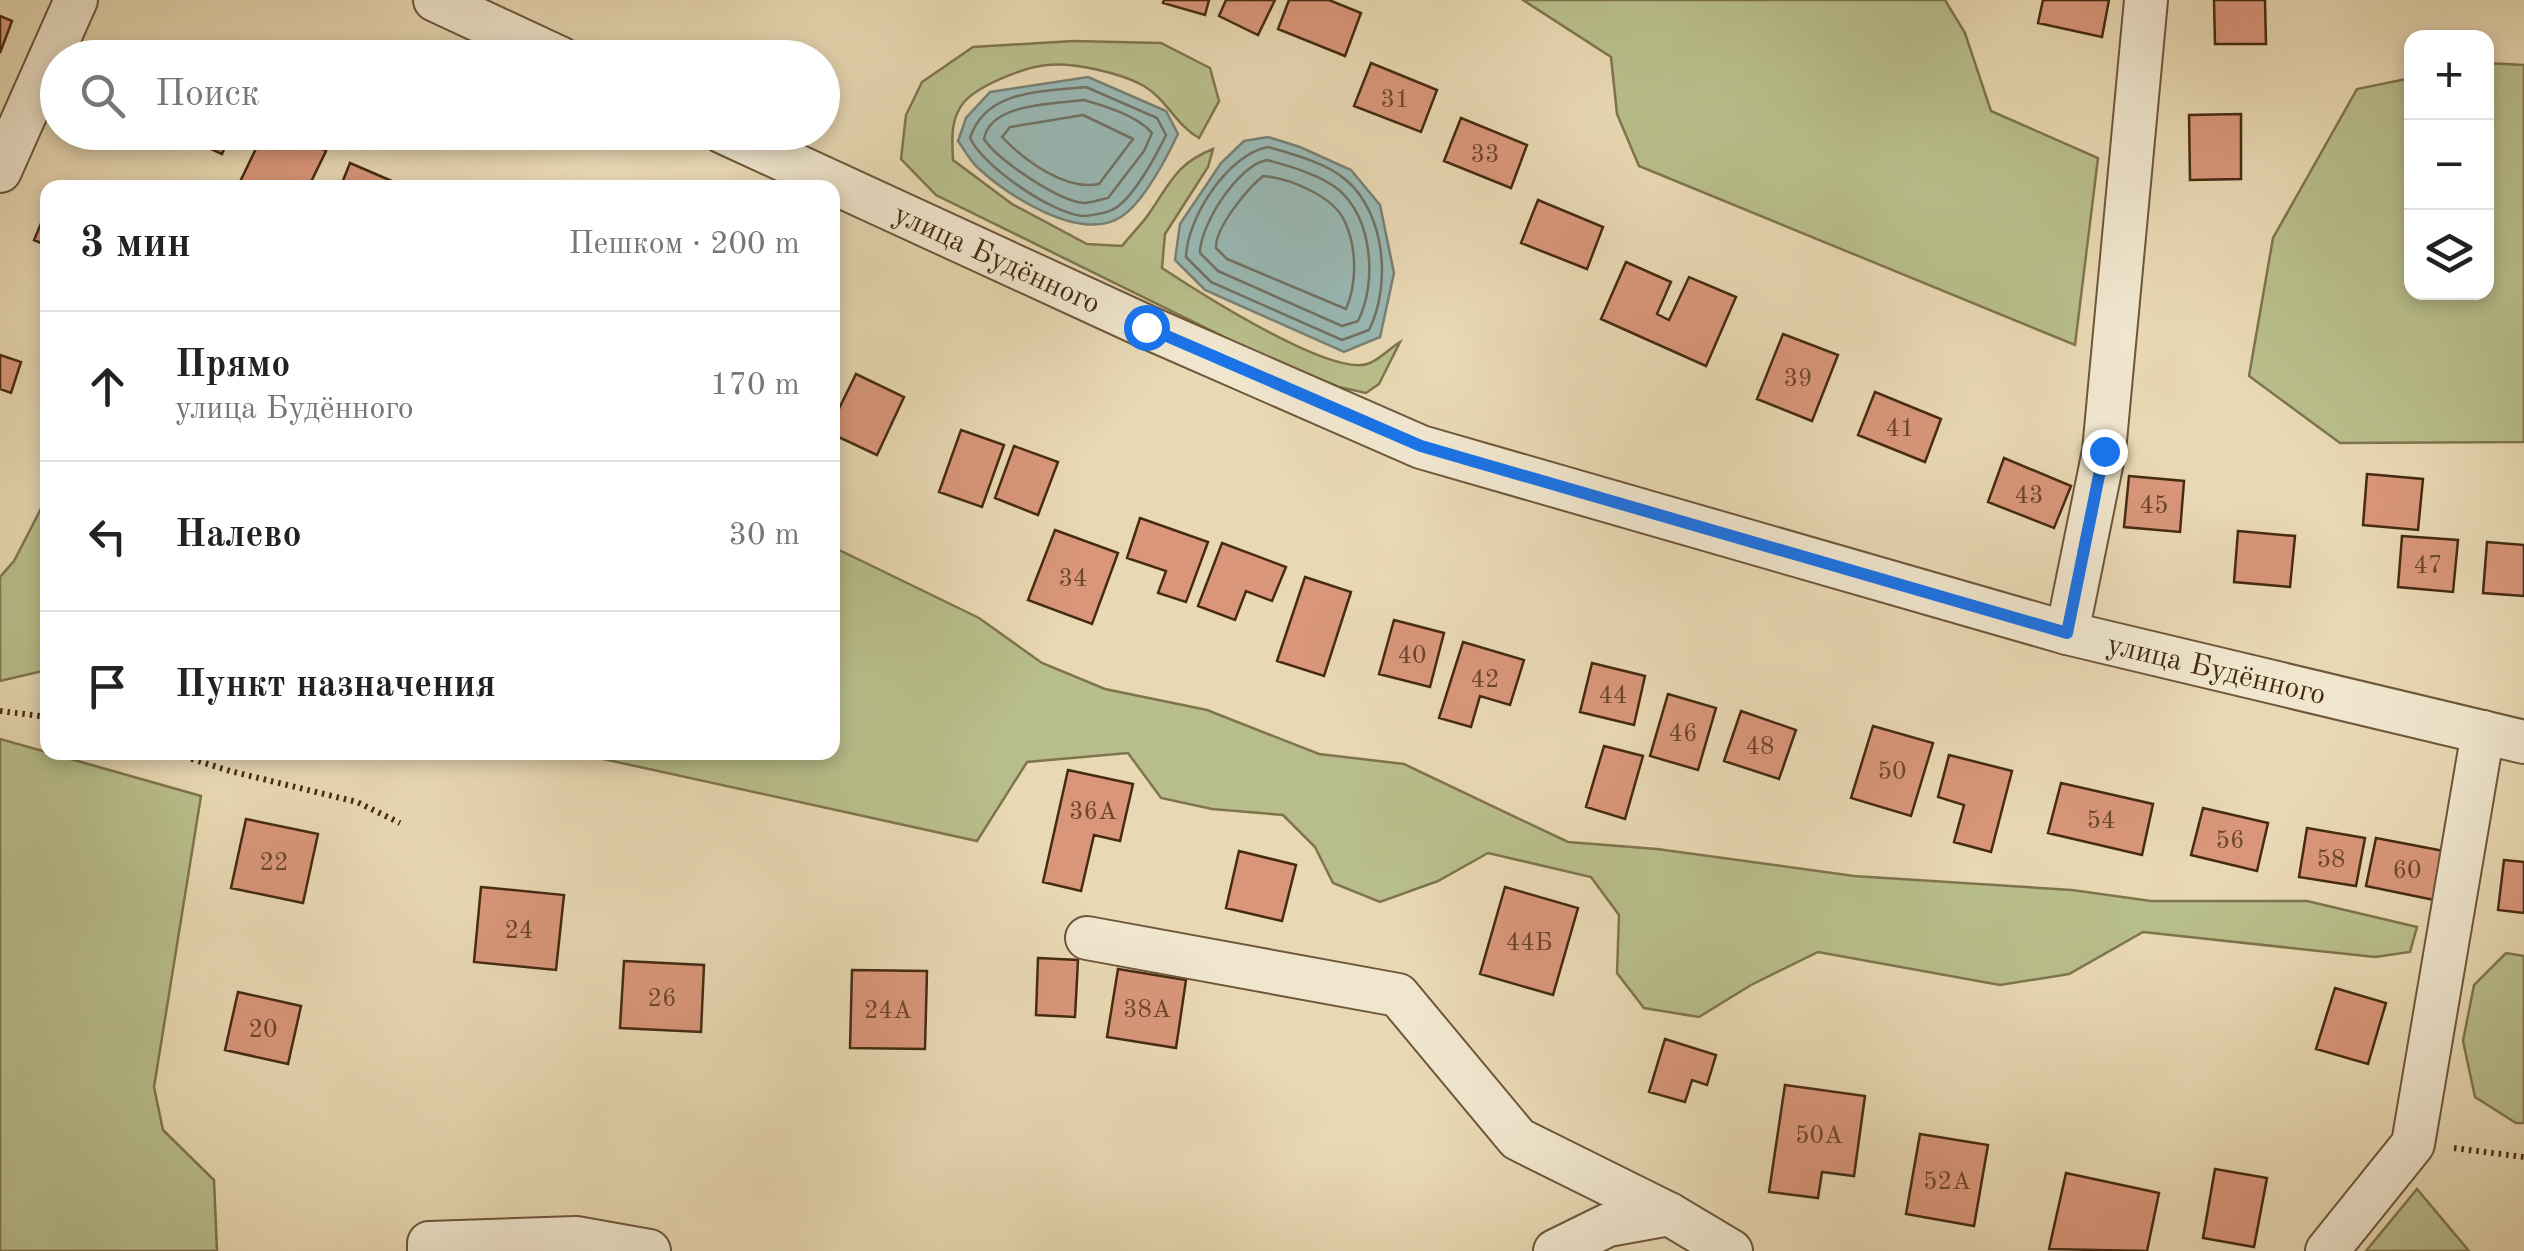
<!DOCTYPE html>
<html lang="ru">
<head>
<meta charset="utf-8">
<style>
	body { margin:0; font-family:"Old Standard TT",serif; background:#f6f6f6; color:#222 }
	.controls { position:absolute; right:30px; top:30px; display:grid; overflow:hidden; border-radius:20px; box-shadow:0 5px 15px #0003 }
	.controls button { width:90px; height:90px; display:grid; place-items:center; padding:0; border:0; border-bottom:2px solid #e0e0e0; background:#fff; color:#222; font:50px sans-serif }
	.stop { position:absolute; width:30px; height:30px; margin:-22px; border:8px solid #1a73e8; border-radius:50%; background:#fff }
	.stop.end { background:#1a73e8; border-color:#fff; box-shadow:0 2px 10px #0008 }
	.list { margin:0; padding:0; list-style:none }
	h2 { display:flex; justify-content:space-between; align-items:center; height:130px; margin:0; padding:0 40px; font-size:42px }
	h2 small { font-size:32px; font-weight:400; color:#767676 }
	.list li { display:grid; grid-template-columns:65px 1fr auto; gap:30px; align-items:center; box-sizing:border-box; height:150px; padding:0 40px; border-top:2px solid #e0e0e0 }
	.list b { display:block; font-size:38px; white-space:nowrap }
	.list p { margin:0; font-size:32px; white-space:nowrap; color:#767676 }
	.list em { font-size:32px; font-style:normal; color:#767676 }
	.icon { flex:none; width:55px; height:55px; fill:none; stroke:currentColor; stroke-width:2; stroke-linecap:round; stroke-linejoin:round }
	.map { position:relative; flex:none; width:2524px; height:1251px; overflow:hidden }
	.search { position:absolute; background:#fff; box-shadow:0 5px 15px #0003; left:40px; top:40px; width:800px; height:110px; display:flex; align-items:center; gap:25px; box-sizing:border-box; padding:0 35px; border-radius:55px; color:#767676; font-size:38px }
	.panel { position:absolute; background:#fff; box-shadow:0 5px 15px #0003; left:40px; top:180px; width:800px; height:580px; border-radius:20px }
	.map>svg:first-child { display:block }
</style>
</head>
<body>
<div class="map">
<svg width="2524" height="1251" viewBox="0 0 2524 1251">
	<rect width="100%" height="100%" fill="#e8d8b3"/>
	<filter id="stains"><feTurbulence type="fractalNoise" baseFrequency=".002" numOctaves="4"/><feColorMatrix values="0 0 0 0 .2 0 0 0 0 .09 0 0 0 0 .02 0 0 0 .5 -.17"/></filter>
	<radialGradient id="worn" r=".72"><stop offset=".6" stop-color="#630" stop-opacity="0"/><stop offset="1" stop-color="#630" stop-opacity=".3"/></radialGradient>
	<path fill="#b8be8b" stroke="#7f744e" stroke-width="2.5" d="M1523 0H1945L1965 33 1991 111 2098 158 2075 345 1639 166 1617 114 1611 57Z
		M1073 41 1161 43 1210 68 1219 101 1199 138C1177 126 1166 99 1144 86 1121 73 1073 62 1047 65 1025 67 979 85 964 102 950 119 952 140 953 160L1012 204 1087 244 1122 246C1130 236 1140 226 1148 215 1170 184 1175 164 1213 149L1208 167 1165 234 1162 268C1197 291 1329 376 1367 364 1378 361 1390 348 1400 342L1379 384 1366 393 1339 387 1267 358 936 195 901 159 906 115 922 82 973 47Z
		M2486 63 2524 65V442L2340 443 2249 376 2273 238 2357 89 2411 78 2412 292H2486Z
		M47 497V670L0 681V577L14 561Z
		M833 547 979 618 1042 663 1105 689 1207 710 1319 754 1404 764 1568 842 1657 849 1854 876 2072 890 2151 901H2307L2417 927 2410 952 2375 957 2143 932 2069 974 2000 985 1818 952 1751 985 1699 1017 1644 1008 1617 973 1619 915 1591 877 1488 853 1438 881 1380 902 1333 883 1315 847 1283 815 1212 809 1161 798 1128 753 1027 762 977 841 576 753 832 752Z
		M0 739 201 796 154 1087 163 1130 214 1180 217 1251H0Z
		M2506 953 2524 956V1123H2516L2475 1097 2463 1041 2474 985Z
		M2417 1189 2469 1251H2366Z"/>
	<path fill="#99b8b4" stroke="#788073" stroke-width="2.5" d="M1088 77 1166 111 1178 134C1166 159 1144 202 1121 217 1080 243 1006 195 976 166 969 159 964 149 958 141L966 118 990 92Z
		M1268 137 1300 147 1351 170 1380 205 1394 273 1380 337 1344 352 1205 290 1175 260 1180 224 1221 163 1244 141Z"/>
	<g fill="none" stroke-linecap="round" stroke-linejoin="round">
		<path stroke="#707263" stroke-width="2.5" d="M1086 87 1157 118 1166 135C1157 154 1132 201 1112 210 1106 213 1089 216 1082 216 1051 213 983 166 970 138 986 89 1042 92 1086 87Z
			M1084 100C1105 106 1138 116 1152 133L1144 151 1108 198C1101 199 1091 203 1084 203 1058 201 998 160 984 139 990 103 1054 104 1084 100Z
			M1083 115 1133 139 1099 184C1066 191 1025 161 1002 137L1010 127Z
			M1268 147C1292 154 1327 163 1346 180 1386 214 1391 286 1369 330L1342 340 1211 282 1186 257C1187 218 1228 154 1268 147Z
			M1267 160C1289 166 1321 175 1339 190 1373 220 1377 283 1358 321L1342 326 1218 271 1200 253C1200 225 1238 165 1267 160Z
			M1263 176C1289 178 1334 196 1345 222 1357 248 1357 284 1346 309L1227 259 1216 248C1215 228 1247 189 1263 176Z"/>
	</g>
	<path fill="#d9967a" stroke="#462b12" stroke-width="2.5" d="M1164 0H1209L1205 15 1163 3Z
		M1226 0H1275L1258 35 1219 16Z
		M1289 0H1329L1361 13 1345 56 1278 29Z
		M2043 0H2109L2102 37 2038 23Z
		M2214 0H2265L2266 44H2215Z
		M0 16 12 21 0 53Z
		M1371 63 1437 90 1421 132 1354 106Z
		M2241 114V179L2190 180 2189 115Z
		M1461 118 1527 145 1511 188 1444 161Z
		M174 132H231L222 154Z
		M264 132H289L326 151 308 188H237Z
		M350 163 408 188H340Z
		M1538 200 1603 227 1587 269 1521 243Z
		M48 207V246L34 240Z
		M1626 262 1671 282 1657 314 1669 320 1689 277 1736 297 1706 366 1601 319Z
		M1783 334 1838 355 1812 421 1757 399Z
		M0 355 21 362 11 393 0 389Z
		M856 374 904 397 877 455 832 434V423Z
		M1875 392 1941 419 1925 462 1858 435Z
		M961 430 1004 445 982 507 939 492Z
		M1014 446 1058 462 1038 515 995 498Z
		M2004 458 2071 486 2054 528 1988 502Z
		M2367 474 2423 479 2418 530 2363 525Z
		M2129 476 2184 481 2180 532 2124 527Z
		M1140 518 1208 542 1186 602 1158 593 1166 571 1127 558Z
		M1055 530 1118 553 1092 624 1028 600Z
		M2238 531 2295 536 2290 587 2234 582Z
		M2402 536 2458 540 2453 592 2398 587Z
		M2487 542 2524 545V596L2483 593Z
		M1222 543 1286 567 1272 601 1246 591 1235 620 1198 606Z
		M1305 577 1351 592 1324 676 1277 661Z
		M1394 620 1444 633 1430 687 1379 674Z
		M1463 642 1524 660 1510 705 1480 696 1471 727 1439 718Z
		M1592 663 1645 676 1634 725 1580 712Z
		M1668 694 1716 708 1698 770 1650 756Z
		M1741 711 1796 730 1779 779 1724 761Z
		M1873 726 1933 743 1911 816 1851 798Z
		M1604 746 1643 756 1625 819 1586 807Z
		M1949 755 2012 771 1991 852 1954 842 1964 805 1938 797Z
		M1068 770 1133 784 1120 841 1094 835 1081 891 1043 882Z
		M2061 783 2153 804 2142 855 2048 833Z
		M2203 808 2268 823 2257 871 2191 855Z
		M246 819 318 834 303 903 231 888Z
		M2307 828 2365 838 2356 886 2299 877Z
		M2376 838 2449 852 2439 901 2366 886Z
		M1239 851 1296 865 1282 921 1226 908Z
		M2504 860 2524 862V913L2498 910Z
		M481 887 564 895 556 970 474 962Z
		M1505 887 1578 908 1553 995 1480 974Z
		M1038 958 1078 960 1075 1017 1036 1015Z
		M624 961 704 965 701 1032 620 1028Z
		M1118 969 1186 980 1176 1048 1107 1037Z
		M852 970 927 971 925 1049 850 1048Z
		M2335 988 2386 1003 2368 1064 2316 1049Z
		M238 992 301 1006 288 1064 225 1050Z
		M1665 1039 1716 1055 1707 1085 1692 1080 1685 1102 1649 1092Z
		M1785 1085 1865 1096 1854 1176 1822 1172 1818 1198 1769 1192Z
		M1920 1134 1988 1145 1974 1226 1906 1214Z
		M2215 1169 2267 1178 2254 1247 2203 1238Z
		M2066 1173 2159 1193 2147 1251 2049 1249Z"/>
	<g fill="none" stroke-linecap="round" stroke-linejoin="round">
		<defs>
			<g id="street">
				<path d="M435 0 560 58"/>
				<path id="s1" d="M723 132 1147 327 1421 447 2067 633 2524 742"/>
				<path d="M0 171 76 0"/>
				<path d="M2067 633 2104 451 2146 0"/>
				<path d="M1087 938 1398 995 1518 1139 1669 1214 1731 1251"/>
				<path d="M429 1251V1243L576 1238 649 1251"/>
				<path d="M1555 1251 1608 1225 1669 1214"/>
				<path d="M2327 1251 2413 1144 2483 732"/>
			</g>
		</defs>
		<use href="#street" stroke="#6e563a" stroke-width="46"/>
		<path stroke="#462b12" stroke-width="6" stroke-dasharray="2.5 5" stroke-linecap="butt" d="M0 711 48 717
			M170 752 230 771 357 802 400 823
			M2454 1148 2524 1157"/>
		<use href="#street" stroke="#f0e6ce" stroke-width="42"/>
	</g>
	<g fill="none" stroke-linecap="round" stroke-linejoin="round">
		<path stroke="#1a73e8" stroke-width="12" d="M1146 327 1421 446 2067 633 2104 451"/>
	</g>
	<g text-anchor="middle" stroke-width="10" stroke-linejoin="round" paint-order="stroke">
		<g font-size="25" fill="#6b462c">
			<text x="1395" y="107">31</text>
			<text x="1485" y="162">33</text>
			<text x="1798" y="386">39</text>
			<text x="1900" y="436">41</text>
			<text x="2029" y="503">43</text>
			<text x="2154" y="513">45</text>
			<text x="2428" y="573">47</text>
			<text x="1073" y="586">34</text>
			<text x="1412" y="663">40</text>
			<text x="1485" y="687">42</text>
			<text x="1613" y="703">44</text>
			<text x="1683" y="741">46</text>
			<text x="1760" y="754">48</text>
			<text x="1892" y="779">50</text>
			<text x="1093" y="819">36А</text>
			<text x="2101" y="828">54</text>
			<text x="2230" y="848">56</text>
			<text x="2331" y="867">58</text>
			<text x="274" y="870">22</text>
			<text x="2407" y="878">60</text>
			<text x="519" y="938">24</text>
			<text x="1529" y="950">44Б</text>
			<text x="662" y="1006">26</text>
			<text x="1147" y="1017">38А</text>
			<text x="888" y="1018">24А</text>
			<text x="263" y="1037">20</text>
			<text x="1819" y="1143">50А</text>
			<text x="1947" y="1189">52А</text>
		</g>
		<g font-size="30" fill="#462b12" stroke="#f0e6ce">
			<text dy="10" stroke="none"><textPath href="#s1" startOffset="302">улица Будённого</textPath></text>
			<text dy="10" stroke="none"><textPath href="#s1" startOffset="1592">улица Будённого</textPath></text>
		</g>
	</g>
	<rect width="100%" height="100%" filter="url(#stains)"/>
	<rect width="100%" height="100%" fill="url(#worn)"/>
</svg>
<div class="controls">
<button>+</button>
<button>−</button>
<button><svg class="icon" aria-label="layers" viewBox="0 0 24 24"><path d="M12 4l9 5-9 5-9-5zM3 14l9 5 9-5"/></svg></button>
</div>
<div class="stop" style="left:1146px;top:327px"></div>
<div class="stop end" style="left:2104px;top:451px"></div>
<div class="search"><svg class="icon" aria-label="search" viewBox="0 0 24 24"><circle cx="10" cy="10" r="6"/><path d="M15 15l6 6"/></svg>Поиск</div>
<section class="panel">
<h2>3 мин<small>Пешком · 200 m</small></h2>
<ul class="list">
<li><svg class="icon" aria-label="ahead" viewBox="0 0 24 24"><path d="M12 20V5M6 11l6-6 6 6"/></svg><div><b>Прямо</b><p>улица Будённого</p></div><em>170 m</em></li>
<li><svg class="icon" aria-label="left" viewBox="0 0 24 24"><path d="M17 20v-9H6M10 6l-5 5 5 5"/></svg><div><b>Налево</b></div><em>30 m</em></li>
<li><svg class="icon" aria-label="arrive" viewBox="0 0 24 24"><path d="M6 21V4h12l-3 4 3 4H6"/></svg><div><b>Пункт назначения</b></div></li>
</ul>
</section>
</div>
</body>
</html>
